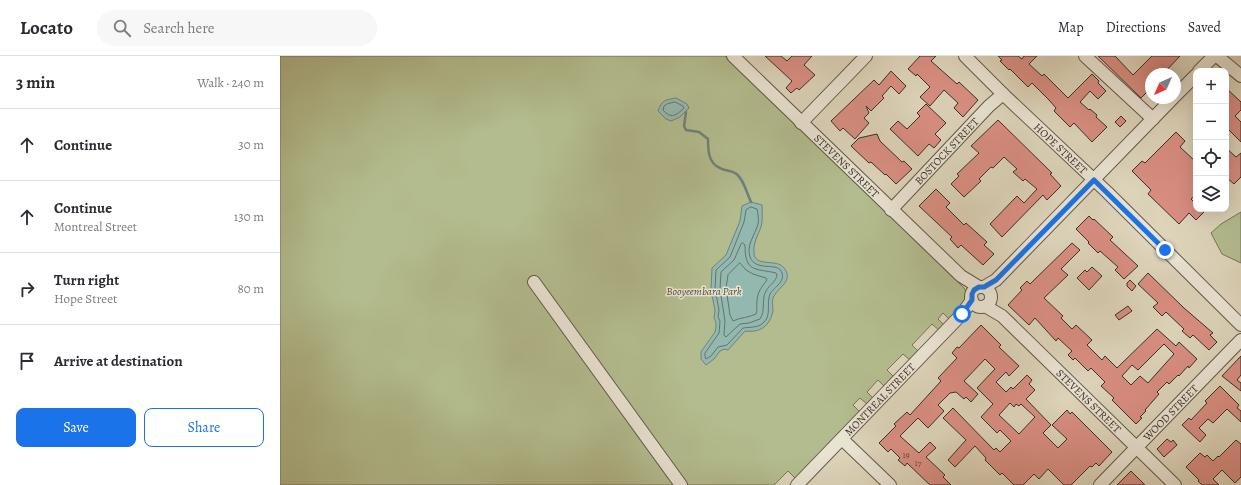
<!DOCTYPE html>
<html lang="en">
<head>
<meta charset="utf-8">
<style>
	body { margin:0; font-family:Alegreya,serif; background:#f7f7f7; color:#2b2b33 }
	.controls { position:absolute; right:12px; top:12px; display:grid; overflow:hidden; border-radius:8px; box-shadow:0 4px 16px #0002 }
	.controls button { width:36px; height:36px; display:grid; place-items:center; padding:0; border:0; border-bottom:1px solid #e1e1e2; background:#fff; color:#2b2b33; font:20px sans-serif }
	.compass { position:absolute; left:865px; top:12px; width:36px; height:36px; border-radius:50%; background:#fff; box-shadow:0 4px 16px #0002; rotate:225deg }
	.stop { position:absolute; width:12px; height:12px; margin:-9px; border:3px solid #1a73e8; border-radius:50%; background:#fff }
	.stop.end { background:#1a73e8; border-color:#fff; box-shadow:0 1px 4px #0008 }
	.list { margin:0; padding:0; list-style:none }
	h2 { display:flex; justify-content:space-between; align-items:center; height:52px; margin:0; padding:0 16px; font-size:17px }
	h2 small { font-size:13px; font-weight:400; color:#7c7c81 }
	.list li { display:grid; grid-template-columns:26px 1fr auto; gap:12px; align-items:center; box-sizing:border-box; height:72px; padding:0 16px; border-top:1px solid #e1e1e2 }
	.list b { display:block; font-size:15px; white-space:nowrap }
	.list p { margin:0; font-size:13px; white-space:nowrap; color:#7c7c81 }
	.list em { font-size:13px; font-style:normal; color:#7c7c81 }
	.actions { display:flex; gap:8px; padding:12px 16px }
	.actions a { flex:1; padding:9px 0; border:1px solid #1a73e8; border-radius:8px; text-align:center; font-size:14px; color:#1a73e8 }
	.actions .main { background:#1a73e8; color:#fff }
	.icon { flex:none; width:22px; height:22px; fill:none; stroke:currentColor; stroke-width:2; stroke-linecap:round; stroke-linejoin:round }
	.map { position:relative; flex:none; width:961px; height:429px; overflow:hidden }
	header { display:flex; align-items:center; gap:24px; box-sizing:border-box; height:56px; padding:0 20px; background:#fff; border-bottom:1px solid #e1e1e2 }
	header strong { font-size:19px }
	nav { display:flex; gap:22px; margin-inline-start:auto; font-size:14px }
	.search { width:280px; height:36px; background:#f7f7f7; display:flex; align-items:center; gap:10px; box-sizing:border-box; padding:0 14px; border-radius:22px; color:#7c7c81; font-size:15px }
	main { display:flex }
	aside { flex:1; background:#fff }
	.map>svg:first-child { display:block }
</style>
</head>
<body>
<header>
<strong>Locato</strong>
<div class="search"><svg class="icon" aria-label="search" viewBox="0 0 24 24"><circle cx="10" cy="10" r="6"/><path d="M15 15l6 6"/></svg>Search here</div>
<nav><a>Map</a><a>Directions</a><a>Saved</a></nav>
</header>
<main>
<aside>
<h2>3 min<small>Walk · 240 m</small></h2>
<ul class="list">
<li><svg class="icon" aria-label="ahead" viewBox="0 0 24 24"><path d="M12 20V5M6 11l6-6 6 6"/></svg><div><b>Continue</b></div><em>30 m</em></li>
<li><svg class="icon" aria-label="ahead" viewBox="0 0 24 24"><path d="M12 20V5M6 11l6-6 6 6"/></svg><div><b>Continue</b><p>Montreal Street</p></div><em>130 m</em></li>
<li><svg class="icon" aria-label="right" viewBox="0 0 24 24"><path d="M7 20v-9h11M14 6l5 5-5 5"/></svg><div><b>Turn right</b><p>Hope Street</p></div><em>80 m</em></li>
<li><svg class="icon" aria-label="arrive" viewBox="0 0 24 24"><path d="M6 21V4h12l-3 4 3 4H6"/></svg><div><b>Arrive at destination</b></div></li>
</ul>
<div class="actions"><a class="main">Save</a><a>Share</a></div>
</aside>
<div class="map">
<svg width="961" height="429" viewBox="0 0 961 429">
	<rect width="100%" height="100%" fill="#ddd4ba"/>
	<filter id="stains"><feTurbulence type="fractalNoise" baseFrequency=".005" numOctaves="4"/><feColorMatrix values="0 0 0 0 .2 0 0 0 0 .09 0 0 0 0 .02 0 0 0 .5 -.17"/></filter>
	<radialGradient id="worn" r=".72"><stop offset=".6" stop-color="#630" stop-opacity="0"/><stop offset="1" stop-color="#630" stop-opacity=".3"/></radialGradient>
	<path fill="#b3bc8e" stroke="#76765a" d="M0 0H445L684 232 688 239 687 243 670 264 663 257 658 263 665 270 660 275 652 268 632 289 639 296 631 305 623 298 607 314 615 322 605 331 598 324 587 336 594 343 588 349 580 342 573 349 581 357 516 423 508 415 494 429H0Z
		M961 156V207L942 198 931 177 941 168Z"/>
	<path fill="#93b8af" stroke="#6f8279" d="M396 42 407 48 409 52 400 61 391 65 386 63 378 55C382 44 385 44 396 42Z
		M471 146 482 149C482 156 483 165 481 171 478 179 473 187 474 197 475 212 497 202 504 212 514 224 499 231 494 240 491 245 493 249 493 255 490 270 480 277 465 275L448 294 444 293 440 295 434 303 426 309 421 303C421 300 421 298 421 296 422 294 434 278 435 276 436 271 437 267 434 262L435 255 431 233 432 212 446 199 460 165 462 150Z"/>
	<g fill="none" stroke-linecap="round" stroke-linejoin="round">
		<path stroke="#66746b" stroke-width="1" d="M395 46 403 50 404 52C396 60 391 63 383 54L384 50 387 48Z
			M471 151 477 153C478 158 479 164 478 168 475 179 466 189 470 201 476 216 496 206 501 215 507 225 494 231 490 238 486 248 492 260 483 267 478 272 469 271 463 272L447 289 438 291 431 300 426 303 425 301V297L439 277 440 265 438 261 439 254 435 233 436 214 450 201 464 166 466 154Z
			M463 187 465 189C465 217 475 212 496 217L497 219C496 226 490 228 486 235 481 244 486 254 480 263L469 267 460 268 446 281 444 279 445 265 440 233 441 216 454 204 461 188Z
			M460 207 466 214 473 218 486 222 487 224C482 230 477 237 477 245 476 250 478 253 476 258 468 262 461 261 453 265L450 259 446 232 448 219Z"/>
		<path stroke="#6f8279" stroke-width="2.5" d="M406 56 404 70 406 74 419 76 428 83C428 94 428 107 440 112 444 115 450 114 455 117 463 121 467 138 471 146"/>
	</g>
	<path fill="#d98e82" stroke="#3a3027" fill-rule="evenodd" d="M485 0H501L507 5 512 0H532L524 9 535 19 519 34 517 32 511 37 506 32 512 25Z
		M640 0H656L651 5 677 28 679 26 698 44 683 61 674 52 678 47 664 34 650 50 640 41 650 31 637 18 636 20 628 13Z
		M718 0H738L742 3 744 0H757L749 8 762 20 764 18 788 42 812 18 819 25 818 27 826 35 818 43 810 35 800 46 809 54 810 53 817 59 816 61 827 71 812 86 794 67 790 71 774 55 776 52 769 44 752 27 748 31 730 13 729 14 720 5 722 4Z
		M818 0H835L853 19 872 0H900L883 18H871V32L861 42Z
		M611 15 626 30 619 38 611 30 602 40 604 42 591 55 586 50 589 57 584 62 589 67 575 83 563 72 560 75 551 65 594 24 599 29Z
		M946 32 961 46V54L955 60 961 66V86L946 71Z
		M646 48 666 67 655 78 661 84 654 92 649 88 638 100 610 73 618 65 627 73 640 60 637 57Z
		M841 60 846 65 840 71 835 66Z
		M718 64 772 117 770 118 781 130 767 144 763 139 722 181 710 168 737 140 744 147 757 133 745 123 743 125 733 116 737 113 724 101 713 112 711 111 699 123 701 125 684 141 671 128 679 120 677 118 699 97 691 90Z
		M896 76 905 85 900 91 916 106V139L911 143 916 148V153H927L916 164 909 157 899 168 868 138 871 134 852 115 862 105 865 107Z
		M597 78 600 85 622 106 624 105 632 113 616 128 606 118 605 119 591 106 589 107 571 90 579 82Z
		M946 92 956 101 961 97V121L954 128 946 121Z
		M656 133 670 147 666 151 684 169 686 167 707 186 704 189 714 198 703 209 681 189 678 192 670 183 672 181 639 150Z
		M809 160 813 164 814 163 833 181 830 184 858 210 844 223 835 214 838 211 820 195 818 197 808 187 809 186 796 173Z
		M792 187 800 194 781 213 788 219 764 242 783 260 781 262 792 273 796 269 812 284 807 289 822 304 825 300 837 312 877 273 896 290 899 286 917 303 909 312 908 310 899 320 898 319 889 328 887 326 877 336 879 338 865 354 866 355 860 361 862 362 856 368 832 344 834 342 821 330 825 326 811 312 808 315 795 302 793 304 788 299 792 295 778 282 776 285 755 262 749 269 728 249 742 234 740 232 747 225 750 228ZM884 288 894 298 868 327 860 320 851 329 842 320 852 309 858 314Z
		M812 211 822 220 809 234 797 222 805 214 807 216Z
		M868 217 904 252 933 277 930 279 937 286 929 294 913 279 910 282 902 275 904 273 886 256 882 260 873 251 878 247 858 228Z
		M850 224 856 230 852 235 847 230V227Z
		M848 250 852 255 839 264 835 259Z
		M701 269 721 289 719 291 739 310 729 320 726 316 716 326 726 336 731 331 733 333 747 319 752 324 749 328 755 334 746 343 771 369 763 377 778 392 787 383 772 369 787 354 790 358 792 356 832 396 819 410 816 407 812 411 810 410 791 429H784L768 413 759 423 754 418 743 429H734L722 417 720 419 705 404 706 402 695 390 675 411 668 404 686 384 663 362 673 352 714 394 716 392 720 396 731 385 720 374 717 377 701 361 713 348 697 332 715 313 705 303 684 325 698 338 691 346 686 341 684 343 676 336 670 337 658 349 664 355 648 372 638 362 620 380 639 397 650 386 656 392 646 401 665 419 663 421 671 429H650L627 407 625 410 618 404 620 402 611 393 608 396 599 387 616 370 614 368 627 356 630 359 661 325 658 322 677 302 672 297 677 291 679 292ZM730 347 734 351 736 348 739 350 741 348 755 361 739 378 719 359Z
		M961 300V319L957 324 961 327V335L942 320Z
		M940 330 959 349 957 352 961 355V366L947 353 933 367 928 363 919 372 926 379 920 386 902 369 909 362 911 364 927 347 925 345Z
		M887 383 891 386 893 384 897 389 884 401 877 393Z
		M956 384 961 388V421L955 427 942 414 933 423 939 429H922L918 425 919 424 906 411 920 397 925 401 927 399 933 405 938 400 939 401Z
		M851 415 865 429H837Z"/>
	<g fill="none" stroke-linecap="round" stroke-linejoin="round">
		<defs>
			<g id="minor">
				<path id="s1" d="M453 0 681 220 699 231"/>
				<path id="s2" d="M685 0 723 38 827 136 961 269"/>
				<path d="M805 0 873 63"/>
				<path d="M937 0 961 20"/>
				<path d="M919 15 934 0"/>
				<path d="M895 40 916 19"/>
				<path d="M521 67 586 0"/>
				<path id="s3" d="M611 154 709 50 723 38"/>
				<path d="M254 226 401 429"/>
				<path d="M704 231 716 224 893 42"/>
				<circle cx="701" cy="241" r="10"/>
				<path id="s4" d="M705 250 722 260 895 429"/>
				<path d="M562 383 610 429"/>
				<path id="s5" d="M517 429 682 258 692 244"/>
				<path id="s6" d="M820 429 961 284"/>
			</g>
		</defs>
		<use href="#minor" stroke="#63594c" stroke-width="14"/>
		<use href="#minor" stroke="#e9e3d2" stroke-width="12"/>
	</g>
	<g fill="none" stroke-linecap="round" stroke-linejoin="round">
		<path stroke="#1a73e8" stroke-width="5" d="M682 258 692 244V238L694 234 699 231H704L716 224 814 124 885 194"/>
	</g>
	<g text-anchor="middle" stroke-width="3" stroke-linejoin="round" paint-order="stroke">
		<g font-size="9" fill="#62483e">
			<text x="626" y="402">19</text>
			<text x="638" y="410">17</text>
		</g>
		<g font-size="11" fill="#3a3027" stroke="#e9e3d2">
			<text dy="4" stroke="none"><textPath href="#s2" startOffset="133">HOPE STREET</textPath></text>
			<text dy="4" stroke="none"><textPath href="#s3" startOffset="81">BOSTOCK STREET</textPath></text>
			<text dy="4" stroke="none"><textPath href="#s1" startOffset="158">STEVENS STREET</textPath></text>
			<text dy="4" stroke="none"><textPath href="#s5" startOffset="119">MONTREAL STREET</textPath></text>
			<text dy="4" stroke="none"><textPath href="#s4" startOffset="141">STEVENS STREET</textPath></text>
			<text dy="4" stroke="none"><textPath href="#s6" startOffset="101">WOOD STREET</textPath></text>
		</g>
		<g font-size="11" font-style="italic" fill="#524c3c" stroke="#e9e3d2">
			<text x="424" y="239">Booyeembara Park</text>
		</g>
	</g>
	<rect width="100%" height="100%" filter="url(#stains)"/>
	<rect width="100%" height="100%" fill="url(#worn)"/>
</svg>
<div class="controls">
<button>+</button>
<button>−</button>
<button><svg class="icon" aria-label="locate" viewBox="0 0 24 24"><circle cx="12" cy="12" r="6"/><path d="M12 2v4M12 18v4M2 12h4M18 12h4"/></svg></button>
<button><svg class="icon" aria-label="layers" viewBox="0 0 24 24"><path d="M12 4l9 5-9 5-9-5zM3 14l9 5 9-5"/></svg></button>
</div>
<svg class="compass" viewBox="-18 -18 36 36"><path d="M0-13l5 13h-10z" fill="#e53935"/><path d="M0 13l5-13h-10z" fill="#7c7c81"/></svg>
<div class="stop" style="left:682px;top:258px"></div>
<div class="stop end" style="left:885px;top:194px"></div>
</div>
</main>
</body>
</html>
